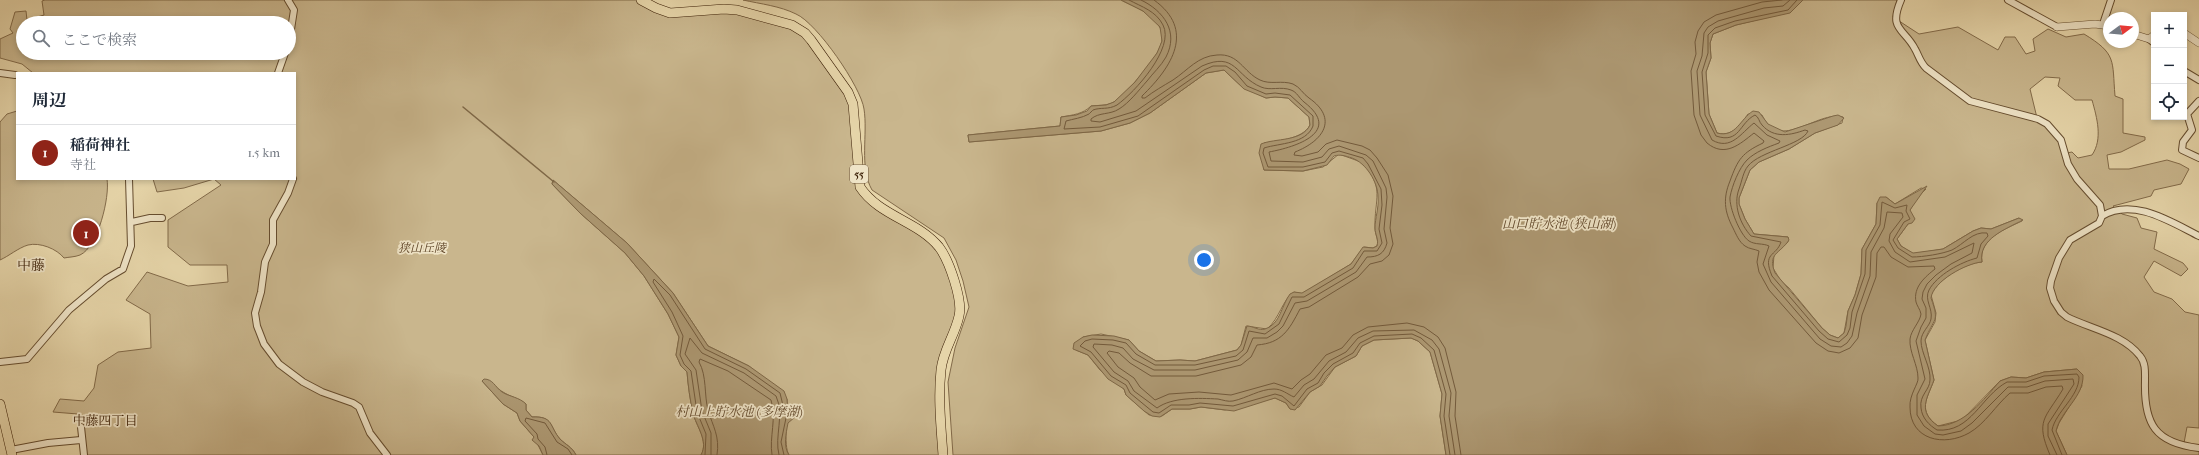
<!DOCTYPE html>
<html lang="ja">
<head>
<meta charset="utf-8">
<style>
	body { margin:0; font-family:"IM FELL French Canon","Noto Serif JP",serif; background:#f6f6f7; color:#1f2937 }
	.controls { position:absolute; right:12px; top:12px; display:grid; overflow:hidden; border-radius:0px; box-shadow:0 2px 6px #0003 }
	.controls button { width:36px; height:36px; display:grid; place-items:center; padding:0; border:0; border-bottom:1px solid #e0e1e3; background:#fff; color:#1f2937; font:20px sans-serif }
	.compass { position:absolute; left:2103px; top:12px; width:36px; height:36px; border-radius:50%; background:#fff; box-shadow:0 2px 6px #0003; rotate:74deg }
	.you { position:absolute; left:1204px; top:260px; width:14px; height:14px; margin:-10px; border:3px solid #fff; border-radius:50%; background:#1a73e8; box-shadow:0 0 0 6px #1a73e833 }
	.badge { display:grid; place-items:center; width:26px; height:26px; border-radius:50%; background:#8f2418; color:#fff; font-size:13px; font-weight:700 }
	.pin { position:absolute; translate:-50% -50%; border:2px solid #fff; box-shadow:0 1px 4px #0006 }
	.list { margin:0; padding:0; list-style:none }
	h2 { display:flex; justify-content:space-between; align-items:center; height:52px; margin:0; padding:0 16px; font-size:17px }
	h2 small { font-size:13px; font-weight:400; color:#747a83 }
	.list li { display:grid; grid-template-columns:26px 1fr auto; gap:12px; align-items:center; box-sizing:border-box; height:56px; padding:0 16px; border-top:1px solid #e0e1e3 }
	.list b { display:block; font-size:15px; white-space:nowrap }
	.list p { margin:0; font-size:13px; white-space:nowrap; color:#747a83 }
	.list em { font-size:13px; font-style:normal; color:#747a83 }
	.icon { flex:none; width:22px; height:22px; fill:none; stroke:currentColor; stroke-width:2; stroke-linecap:round; stroke-linejoin:round }
	.map { position:relative; flex:none; width:2199px; height:455px; overflow:hidden }
	.search { position:absolute; background:#fff; box-shadow:0 2px 6px #0003; left:16px; top:16px; width:280px; height:44px; display:flex; align-items:center; gap:10px; box-sizing:border-box; padding:0 14px; border-radius:22px; color:#747a83; font-size:15px }
	.panel { position:absolute; background:#fff; box-shadow:0 2px 6px #0003; left:16px; top:72px; width:280px; height:108px; border-radius:0px }
	.map>svg:first-child { display:block }
</style>
</head>
<body>
<div class="map">
<svg width="2199" height="455" viewBox="0 0 2199 455">
	<rect width="100%" height="100%" fill="#e6d5a9"/>
	<filter id="stains"><feTurbulence type="fractalNoise" baseFrequency=".005" numOctaves="4"/><feColorMatrix values="0 0 0 0 .2 0 0 0 0 .09 0 0 0 0 .02 0 0 0 .5 -.17"/></filter>
	<radialGradient id="worn" r=".72"><stop offset=".6" stop-color="#630" stop-opacity="0"/><stop offset="1" stop-color="#630" stop-opacity=".3"/></radialGradient>
	<path fill="#c9b68d" stroke="#826a49" fill-rule="evenodd" d="M45 0H641L662 11 724 9 805 33 848 92 860 187 942 251 960 310 944 354 943 455H789C783 446 788 412 787 399L749 366 708 346 673 293 627 243 553 180 552 184 580 213 625 253 644 276 668 314 679 337 676 355 681 366 687 372C688 385 690 400 693 413 696 426 709 441 701 455H576C572 447 566 445 560 439 549 427 554 416 532 417L526 410V404C518 398 511 397 503 392 493 386 497 384 482 381L503 404 517 413 520 421 534 437 543 455H83L78 414 53 412 60 399 84 401 94 388 98 365 118 352 151 348 150 314 126 300 147 272 188 286 228 282 227 265H190L168 247V220L221 185 214 179 184 188 157 192 153 179H295V73H33L22 64 0 58V39L13 33 10 29 15 12 26 11 27 20 44 15 42 1ZM23 23H289V53H23Z
		M743 0H1121C1134 7 1151 12 1159 26 1163 32 1163 40 1160 47 1156 59 1124 97 1112 103 1105 106 1099 105 1091 106 1083 114 1073 115 1061 117L1060 126 968 135 969 142 1101 131 1130 123 1150 113 1206 73 1224 70 1240 85 1266 98 1275 97 1288 98 1309 117 1310 125C1303 139 1278 141 1264 143V170L1303 171 1323 167 1339 154 1361 162C1386 187 1374 199 1375 228 1375 235 1379 239 1377 246L1373 248 1364 247 1351 264 1302 294 1294 292C1282 300 1280 318 1267 329L1246 326 1241 345 1237 350 1195 361 1180 360 1156 361 1139 351 1129 340 1101 334 1083 337 1076 350 1088 355 1100 370 1124 389 1126 395 1149 415 1162 416 1172 409H1190L1201 407 1225 410 1275 398 1286 403 1290 409 1299 407 1310 392 1322 385 1335 367 1356 356 1362 346 1374 340 1411 338 1418 341 1430 352 1442 394 1440 416 1446 455H953L948 382 955 348 969 307 963 281 956 260 944 238 872 190C859 167 868 134 864 109 861 87 817 23 796 14 780 6 761 4 743 0Z
		M1803 0H1897L1893 17 1919 34 1958 27 1998 50 2005 37H2015L2026 54 2035 51 2033 39 2048 29 2066 37 2084 34C2117 54 2112 60 2115 96L2123 99V133L2145 137V140L2121 152 2107 155 2109 169H2129L2167 160 2180 164 2189 169 2181 184 2154 190 2151 196 2113 206 2122 214 2137 218 2141 228 2157 232 2154 249 2183 263 2188 269 2181 276 2154 261 2144 277 2154 292 2172 299 2185 312 2199 315V428L2187 427 2184 443 2199 447V455H2067L2056 431 2059 423 2082 386 2077 369 2044 372 2026 378 2011 377 2000 381 1962 420 1938 426C1917 411 1927 399 1934 380L1925 340 1935 322 1936 313 1931 295C1939 278 1965 263 1982 262 1978 239 2005 229 2022 221L2019 218 1991 229 1981 228 1973 231 1943 249 1913 254 1901 246 1897 239 1908 224 1910 210 1916 199 1926 189 1921 188 1895 204 1886 197 1877 203 1876 224 1862 249 1861 274 1855 295 1848 311 1844 333 1838 338 1830 335 1822 328 1789 288 1781 281 1773 268 1774 255 1788 242V237L1754 234 1745 219 1739 204V198L1750 170 1759 162 1789 149 1815 133 1842 123 1843 117C1817 110 1780 153 1762 115L1748 114C1740 125 1733 137 1717 133L1709 114 1706 72 1711 58 1710 43 1713 34 1736 25 1773 16ZM2045 77 2060 78 2058 86 2075 100H2092C2097 118 2103 139 2092 155L2078 158 2072 152 2067 153 2055 128 2038 122 2030 89Z
		M17 111V179H107C110 197 98 247 80 255 75 257 69 257 64 258 57 249 40 242 28 245 18 248 9 256 0 260V122L7 114Z"/>
	<path fill="#ac9771" stroke="#7e6746" d="M1121 0H1803L1790 13 1736 25 1713 34 1710 43 1711 58 1706 72 1709 114 1717 133C1736 138 1740 119 1753 111L1759 112 1768 124 1785 132 1833 116 1838 115 1844 118 1838 125 1815 133 1789 149 1759 162 1750 170 1739 198V204L1745 219 1754 234 1788 237 1789 240C1780 254 1767 253 1775 273L1822 328 1830 335 1838 338 1844 333 1846 326 1848 311 1855 295 1861 274 1862 249 1876 224 1877 203 1880 197H1886L1895 204 1927 186 1910 210 1915 219 1912 223 1908 224 1897 239 1901 246 1913 253 1943 249 1973 231 1981 228 1991 229 2019 218 2023 220C2006 229 1978 239 1982 262 1967 263 1933 281 1931 298 1940 323 1934 317 1925 340L1934 380C1927 399 1917 411 1938 426 1965 425 1983 400 2000 381L2011 377 2026 378 2044 372 2077 369 2083 375C2084 397 2061 410 2056 431L2067 455H1446L1440 416 1442 394 1430 352 1418 341 1411 338 1374 340 1362 346 1356 356 1335 367 1327 376 1320 386 1310 392 1295 410 1290 409 1286 403 1275 398 1234 411 1201 407 1190 409H1172L1160 417 1152 416 1144 411 1126 395 1124 389 1108 379 1088 355 1073 349 1074 343 1083 337 1092 335 1114 336 1129 340 1139 351 1156 361 1180 360 1195 361 1237 350 1241 345 1247 326C1253 326 1259 331 1265 329 1280 325 1282 304 1290 294L1294 292 1302 293 1351 264 1363 247 1373 248 1377 246C1379 239 1375 235 1375 228 1375 218 1379 208 1378 197 1378 182 1366 163 1352 158 1345 156 1341 154 1334 156L1327 165 1303 171 1264 170 1259 153 1261 144C1275 138 1302 142 1310 125L1309 117 1288 98 1275 97 1266 98 1244 89 1224 70 1206 73 1150 113 1130 123 1101 131 969 142 968 135 1060 126 1061 117 1076 115 1087 111 1091 106 1106 105 1114 102 1135 82 1157 53 1162 41 1160 27 1143 11Z
		M553 180 627 243 673 293 708 346 749 366 784 391 787 399 788 414 795 417 788 423C786 434 783 446 789 455H701C709 441 696 426 693 413 690 400 688 385 687 372L681 366 676 355 679 337 668 314 644 276 625 253 580 213 552 184Z
		M484 379C493 379 495 387 502 392 510 397 519 397 526 404V410L532 417C554 416 549 426 560 439 566 445 572 447 576 455H543L539 446 532 440 534 437 520 421 517 413 503 404 482 381Z"/>
	<g fill="none" stroke-linecap="round" stroke-linejoin="round">
		<path stroke="#735a3b" stroke-width="1" d="M1129 0C1142 7 1156 11 1163 25 1175 48 1135 92 1117 105 1108 110 1101 107 1093 110 1093 110 1089 114 1089 114 1082 118 1073 119 1066 121L1064 129 1100 127 1138 116 1204 70 1213 66H1226L1235 72 1247 86 1266 94 1275 93 1290 95 1313 116V126C1306 144 1280 143 1264 148L1263 153 1268 167H1303L1325 162 1332 153 1339 151 1363 158 1368 164 1381 189 1382 205 1379 229 1382 243 1377 251H1364L1353 268 1304 297H1292L1279 324 1265 334 1249 331 1243 350 1236 356 1195 365H1155L1136 354 1126 343 1113 340 1092 339 1085 341 1080 346 1091 352 1111 376 1126 385 1130 393 1153 412 1159 413 1171 405H1189L1200 403 1233 406 1275 394 1282 396 1294 406 1307 389 1318 383 1324 373 1333 364 1353 353 1360 343 1374 336 1412 334 1421 338 1434 350 1446 394 1444 416 1450 455
			M1141 0C1164 11 1179 32 1166 57 1161 66 1153 73 1147 81 1139 90 1129 103 1119 109 1110 115 1099 112 1091 119V121L1100 122 1136 111 1202 66C1236 51 1235 76 1261 87 1270 91 1281 86 1291 90 1297 92 1299 98 1304 102 1343 132 1296 147 1269 152L1271 161 1303 162 1322 157 1329 149 1339 146 1366 155 1373 161 1386 188 1387 197 1384 229 1387 243C1384 254 1378 257 1367 257L1356 272 1307 301 1295 303 1283 326 1277 332 1267 338H1253L1247 352 1238 360 1195 370H1154L1133 359 1123 348 1112 345 1094 344 1093 347 1114 372 1128 381 1134 391 1157 408C1172 397 1199 398 1218 399 1223 400 1228 402 1233 401 1247 398 1260 389 1274 389 1282 389 1287 394 1294 397L1304 385 1314 379 1329 361 1346 352 1358 338 1373 331 1414 330 1432 340 1439 349 1451 393 1449 416 1455 455
			M1154 0C1196 30 1172 67 1142 96V98H1145C1154 91 1163 86 1173 80 1188 70 1198 56 1217 55 1239 53 1243 72 1260 80 1270 85 1282 80 1293 84 1300 87 1303 94 1309 98 1339 119 1323 141 1295 152L1294 155 1302 156 1318 152 1326 144 1337 140 1362 146 1370 150 1377 158 1388 175 1393 196 1390 228 1393 244 1389 255 1382 261 1370 264 1358 277 1309 307 1300 309C1289 330 1282 343 1257 345L1251 357 1241 365 1196 376H1151L1130 363 1119 353 1109 351 1107 353 1118 367 1134 378 1140 387 1155 400 1169 394 1199 392 1231 395 1274 383 1292 389 1301 380 1310 374 1326 355 1342 348 1353 335 1368 327 1407 323 1424 327 1438 337 1445 348 1456 392 1455 416 1461 455
			M1782 0 1762 2 1716 15 1704 22 1698 31 1695 42 1696 54 1691 71 1694 115 1701 135 1707 143C1725 158 1740 144 1754 133L1764 141 1763 143C1742 153 1738 159 1730 181 1723 198 1724 211 1733 228 1736 234 1739 242 1745 246 1749 249 1755 249 1759 251L1757 262 1759 272 1769 290 1816 343 1828 351 1839 353 1850 348 1858 338 1862 315 1876 277 1877 253 1881 247H1884L1891 257 1908 267 1934 266 1935 269C1925 277 1913 287 1916 302 1917 306 1920 309 1921 314 1920 322 1911 330 1910 339 1909 352 1918 365 1918 378 1919 383 1909 395 1910 407 1910 440 1944 447 1969 433 1985 424 1996 405 2010 393H2028L2046 387 2062 386 2063 389C2045 419 2035 420 2050 455
			M1790 0 1783 6 1764 8 1718 21 1708 27 1704 33 1702 56 1697 71 1700 115 1712 140C1731 151 1741 133 1754 123L1767 135 1780 141 1779 143C1768 147 1755 152 1747 160 1739 168 1732 186 1730 197 1729 207 1740 235 1749 241 1755 245 1763 243 1769 246L1763 264 1771 282 1820 339 1831 346 1841 347 1847 343 1852 336 1857 313 1870 276 1871 252 1884 228 1887 212 1902 213 1903 217 1890 234 1889 241 1895 252 1910 262 1945 257 1974 243 1972 253 1951 264 1936 275 1927 284 1923 292 1922 299 1926 308V318L1921 327 1916 341 1925 379 1917 395V415L1924 426 1935 434 1943 435 1961 431 1972 423 2008 387H2027L2045 381 2073 379 2074 384 2048 424V436L2057 455
			M1797 0 1788 10 1735 21 1715 28 1708 35V53L1702 72 1705 115 1716 136C1740 144 1739 123 1755 115 1759 117 1759 122 1762 125 1774 139 1791 135 1805 130L1808 131C1802 145 1760 151 1748 166 1743 172 1742 181 1739 189 1733 205 1740 224 1751 236L1781 242C1776 257 1762 252 1772 276L1819 331 1828 339 1839 342 1847 335 1850 328 1852 312 1865 274 1866 250 1880 225 1882 202 1895 208 1907 205 1906 211 1910 219 1904 222 1893 240 1898 248 1912 257C1923 257 1942 254 1952 250 1964 244 1973 231 1987 233L1988 236 1981 244 1977 258C1961 262 1937 275 1929 290 1924 300 1933 308 1931 319 1930 326 1921 332 1921 341 1921 353 1931 367 1930 380 1930 390 1919 395 1921 408 1922 418 1929 425 1937 430 1971 433 1981 396 2007 382H2026L2044 376 2077 374 2079 377C2079 397 2056 411 2052 430L2062 455
			M547 455 545 447 538 439 537 434 525 421 526 418 545 423 557 442 568 449 572 455
			M705 455 706 434 697 412 691 371 684 364 680 355 683 336 672 312 653 282 654 279 670 295 705 349 746 369 780 393 786 418 781 442 784 455
			M711 455V433L702 411 696 370 685 354 690 338 702 353 744 373 776 396C785 415 774 436 779 455
			M717 455C720 436 713 427 708 410 704 395 707 376 699 362L700 359 728 371 771 400C777 418 769 437 772 455"/>
		<path stroke="#7e6746" stroke-width="1.5" d="M463 107 554 182"/>
		<defs>
			<path id="minor" d="M288 0 294 10 289 42
				M1901 0C1888 30 1904 28 1915 49 1919 56 1920 62 1926 68L1970 101 2038 119 2047 124 2061 140 2068 164 2077 179 2100 205 2102 216 2099 223 2070 240 2059 258 2051 281 2050 288 2054 301 2061 312 2067 317C2091 329 2123 334 2140 356 2146 363 2145 373 2145 382 2144 424 2155 443 2199 448
				M2008 0 2057 27
				M2103 24 2111 0
				M2149 39 2154 43
				M2184 71 2199 80
				M0 73 15 75
				M278 73 285 53
				M2199 101 2187 114 2192 130 2183 142 2182 150 2199 158
				M293 179 288 193 273 220V244L265 262 261 292 255 313 257 326 264 344 279 364 303 382 322 392 353 403 359 407 370 433 387 455
				M2102 216C2133 197 2171 222 2199 236
				M132 222 150 218H162
				M0 362 27 359 69 310 106 279 123 269 131 246 129 179
				M81 427 84 455
				M11 450 48 443 81 440"/>
			<path id="tertiary" d="M2057 27 2095 24 2109 26
				M2184 33 2199 43
				M2133 34 2149 39 2154 35"/>
			<path id="primary" d="M641 0 656 8 670 13 724 9 737 10 792 25 805 33 811 40 848 92 853 104 860 187C879 216 918 221 939 247 949 260 963 300 959 316 955 335 943 350 941 370 938 398 941 427 943 455
				M0 404 12 455"/>
		</defs>
		<use href="#minor" stroke="#654c2e" stroke-width="8"/>
		<use href="#tertiary" stroke="#654c2e" stroke-width="8"/>
		<use href="#primary" stroke="#3a1e05" stroke-width="10"/>
		<use href="#minor" stroke="#efe4c7" stroke-width="6"/>
		<use href="#tertiary" stroke="#efe4c7" stroke-width="7"/>
		<use href="#primary" stroke="#e6d5a9" stroke-width="9"/>
	</g>
	<g text-anchor="middle" stroke-width="3.5" stroke-linejoin="round" paint-order="stroke">
		<rect fill="#efe4c7" stroke="#70593f" stroke-width="1" x="850" y="165" width="18" height="18" rx="3"/>
		<g font-size="11" font-weight="bold" fill="#3a1e05">
			<text x="859" y="178">55</text>
		</g>
		<g font-size="12" font-style="italic" fill="#5e4427" stroke="#efe4c7">
			<text x="422" y="252">狭山丘陵</text>
		</g>
		<g font-size="13" font-style="italic" fill="#62482b" stroke="#efe4c7">
			<text x="1559" y="228">山口貯水池 (狭山湖)</text>
			<text x="739" y="416">村山上貯水池 (多摩湖)</text>
		</g>
		<g font-size="13" fill="#3a1e05" stroke="#efe4c7">
			<text x="105" y="425">中藤四丁目</text>
		</g>
		<g font-size="14" fill="#3a1e05" stroke="#efe4c7">
			<text x="31" y="270">中藤</text>
		</g>
	</g>
	<rect width="100%" height="100%" filter="url(#stains)"/>
	<rect width="100%" height="100%" fill="url(#worn)"/>
</svg>
<div class="controls">
<button>+</button>
<button>−</button>
<button><svg class="icon" aria-label="locate" viewBox="0 0 24 24"><circle cx="12" cy="12" r="6"/><path d="M12 2v4M12 18v4M2 12h4M18 12h4"/></svg></button>
</div>
<svg class="compass" viewBox="-18 -18 36 36"><path d="M0-13l5 13h-10z" fill="#e53935"/><path d="M0 13l5-13h-10z" fill="#747a83"/></svg>
<div class="you"></div>
<div class="pin badge" style="left:86px;top:233px">1</div>
<div class="search"><svg class="icon" aria-label="search" viewBox="0 0 24 24"><circle cx="10" cy="10" r="6"/><path d="M15 15l6 6"/></svg>ここで検索</div>
<section class="panel">
<h2>周辺<small></small></h2>
<ul class="list">
<li><span class="badge">1</span><div><b>稲荷神社</b><p>寺社</p></div><em>1.5 km</em></li>
</ul>
</section>
</div>
</body>
</html>
